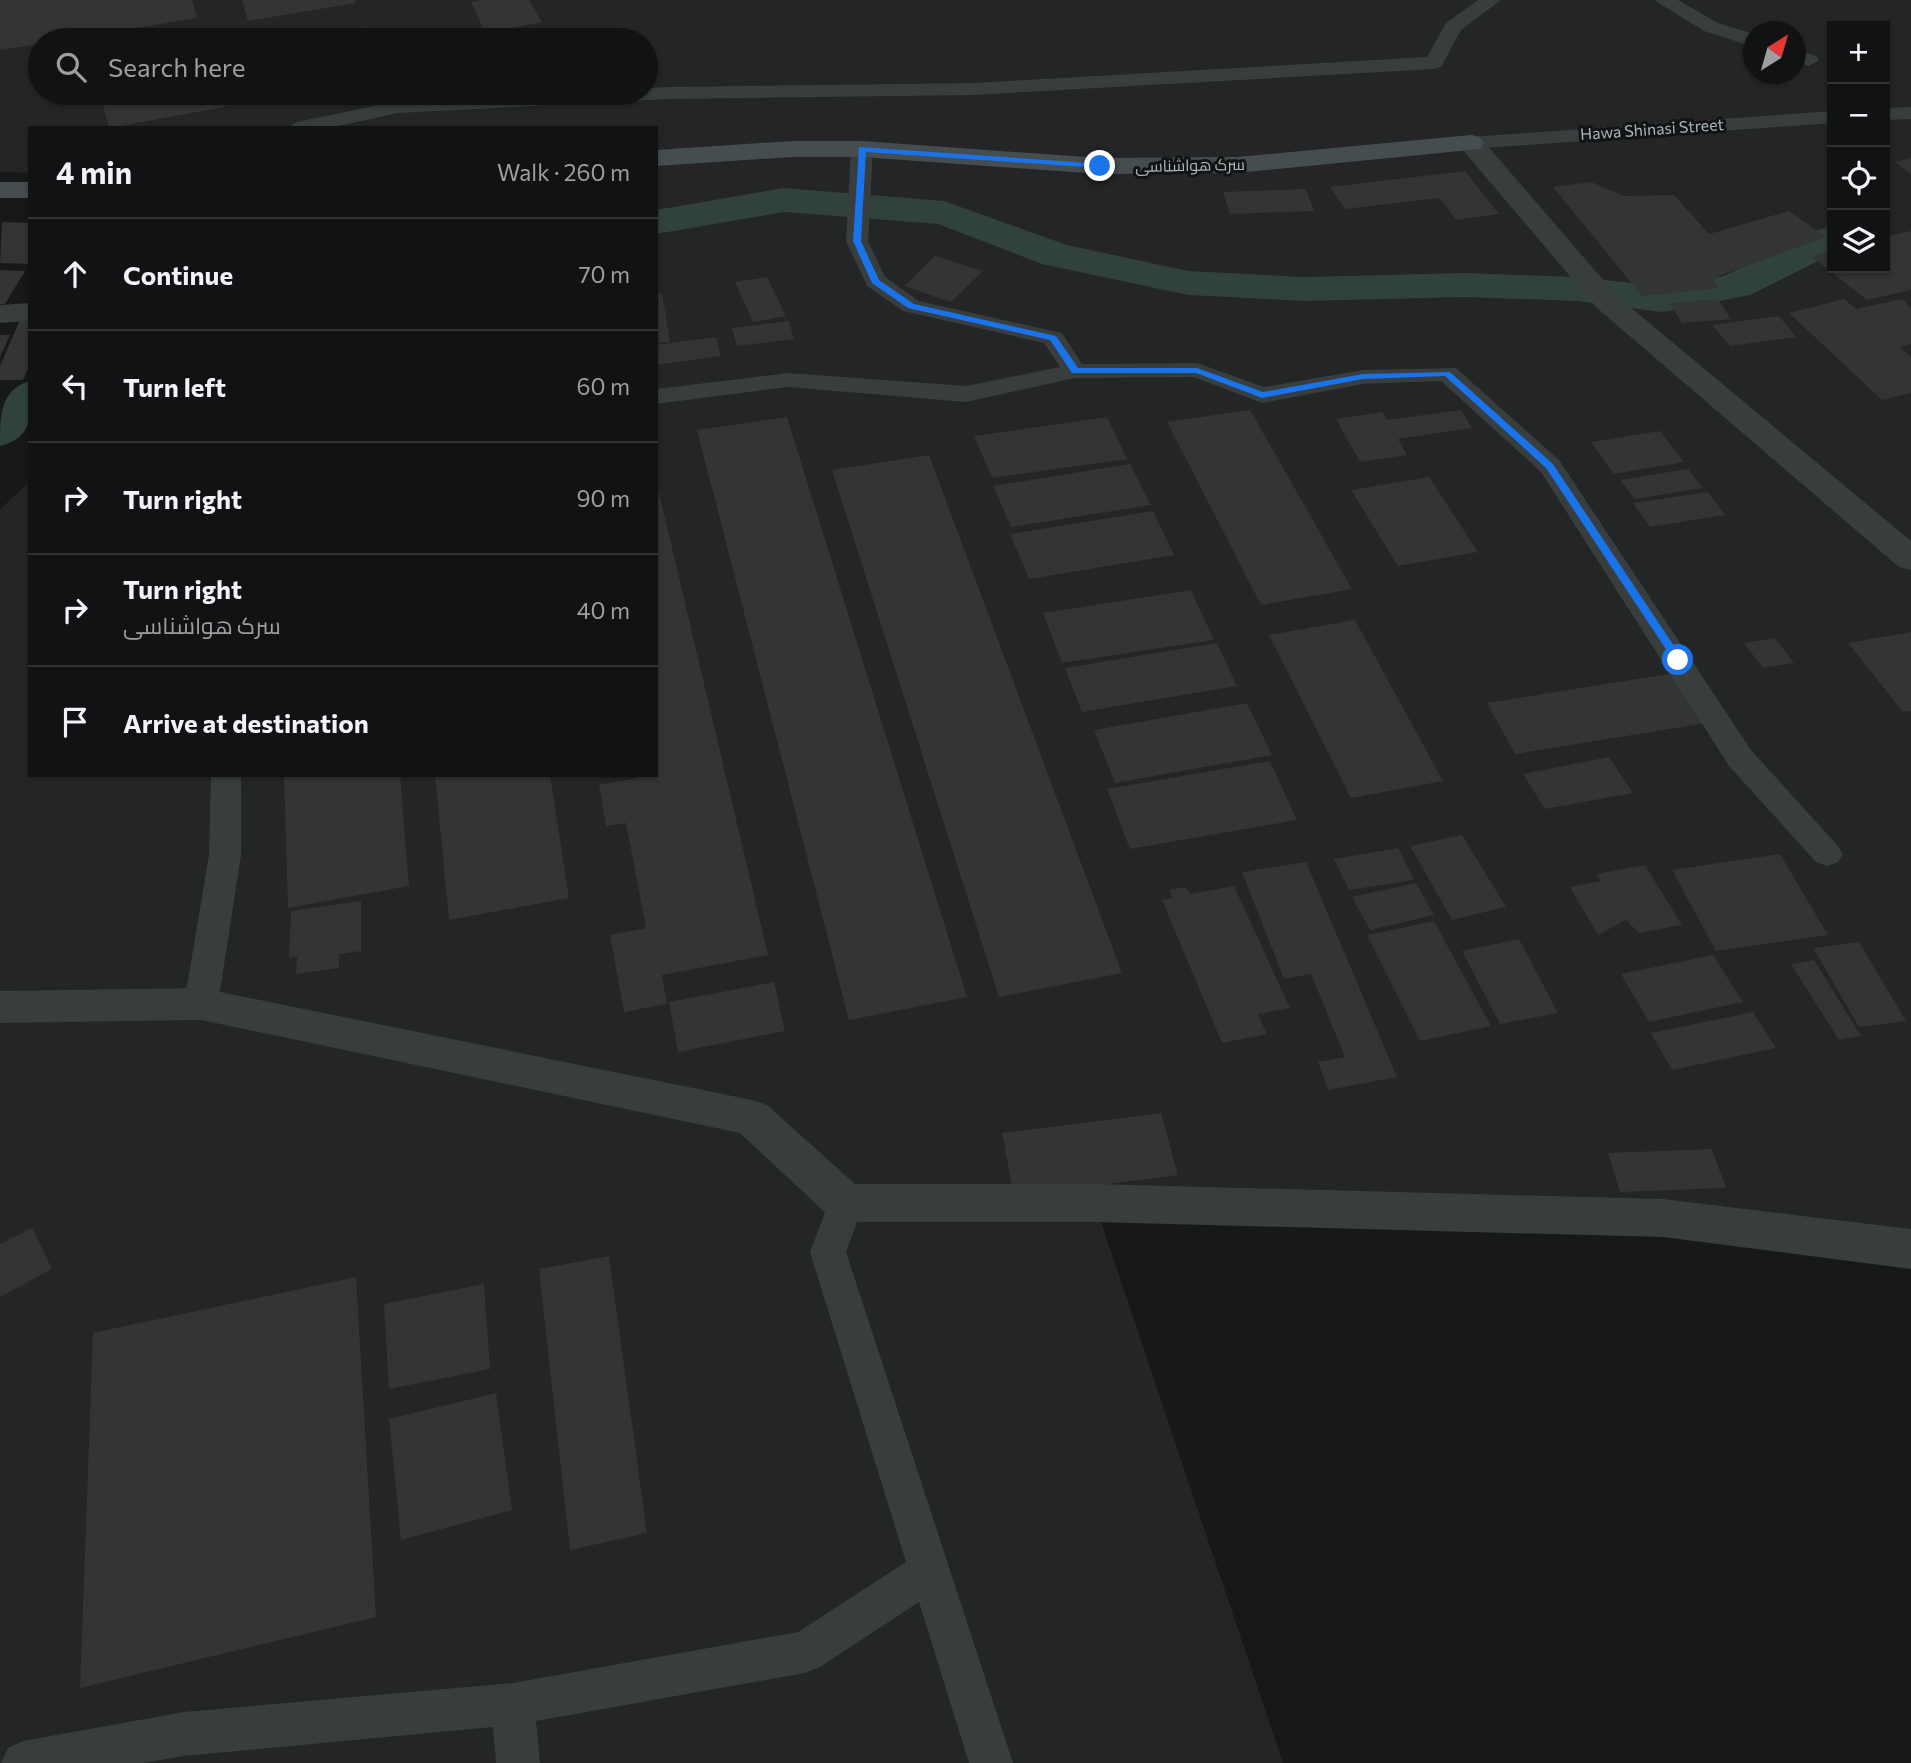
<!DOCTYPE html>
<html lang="en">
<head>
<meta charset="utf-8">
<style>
	body { margin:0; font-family:Commissioner,Cairo,sans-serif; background:#1e2021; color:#f1f3f6 }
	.controls { position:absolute; right:21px; top:21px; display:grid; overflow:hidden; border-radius:0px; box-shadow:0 2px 5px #0004 }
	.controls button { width:63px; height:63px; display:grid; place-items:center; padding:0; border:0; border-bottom:2px solid #303233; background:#111213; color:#f1f3f6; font:35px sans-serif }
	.compass { position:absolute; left:1743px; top:21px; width:63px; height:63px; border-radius:50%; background:#111213; box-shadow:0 2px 5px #0004; rotate:37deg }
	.stop { position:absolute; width:21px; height:21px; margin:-16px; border:5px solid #1a73e8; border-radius:50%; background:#fff }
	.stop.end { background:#1a73e8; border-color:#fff; box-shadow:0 2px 7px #0008 }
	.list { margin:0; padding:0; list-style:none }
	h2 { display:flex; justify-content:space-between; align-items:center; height:91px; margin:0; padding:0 28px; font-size:30px }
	h2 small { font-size:23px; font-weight:400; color:#9c9ea0 }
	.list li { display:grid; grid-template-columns:46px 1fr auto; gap:21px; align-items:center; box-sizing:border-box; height:112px; padding:0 28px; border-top:2px solid #303233 }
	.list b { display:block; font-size:26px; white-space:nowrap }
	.list p { margin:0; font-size:23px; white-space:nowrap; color:#9c9ea0 }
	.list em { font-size:23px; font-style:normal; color:#9c9ea0 }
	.icon { flex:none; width:38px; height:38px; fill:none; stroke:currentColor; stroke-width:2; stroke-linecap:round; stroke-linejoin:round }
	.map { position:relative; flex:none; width:1911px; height:1763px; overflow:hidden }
	.search { position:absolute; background:#111213; box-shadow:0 2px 5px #0004; left:28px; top:28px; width:630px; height:77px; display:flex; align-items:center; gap:18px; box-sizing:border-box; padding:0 24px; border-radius:38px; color:#9c9ea0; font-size:26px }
	.panel { position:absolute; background:#111213; box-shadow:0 2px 5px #0004; left:28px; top:126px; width:630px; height:651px; border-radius:0px }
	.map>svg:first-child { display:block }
</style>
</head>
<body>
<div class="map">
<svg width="1911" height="1763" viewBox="0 0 1911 1763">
	<rect width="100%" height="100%" fill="#171819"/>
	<path fill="#232526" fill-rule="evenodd" d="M0 0H1911V1249L1095 1204 1283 1763H0V509L30 481V775H656V128H30V173L0 172ZM1832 26H1885V268H1832ZM1754 32H1796V74H1754ZM40 40H646V93H40Z"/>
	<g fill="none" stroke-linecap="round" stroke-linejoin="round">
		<path fill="#31413c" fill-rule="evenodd" d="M784 188 944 201 1067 245 1188 271 1304 277 1465 273 1577 277 1662 286 1724 276 1818 230 1832 227V254L1750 295 1662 312 1577 301 1465 297 1304 301 1188 295 1042 264 938 224 784 212 656 234V210Z
			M30 381C30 412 36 437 0 446 0 415 0 390 30 381Z"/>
	</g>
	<path fill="#323435" d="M0 0H192L197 18 61 40H40V44L0 50Z
		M242 0H355L356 3 248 21Z
		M482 0H529L542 22 485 33 471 2Z
		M366 27 372 40H301V39Z
		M100 93H295V94L109 128Z
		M1911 158V174L1895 162Z
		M1465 171 1499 214 1456 220 1440 198 1345 209 1330 187Z
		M1591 182 1624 196 1674 195 1709 234 1789 211 1826 237 1713 278 1718 288 1642 296 1553 187Z
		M1306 189 1314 211 1230 214 1223 192Z
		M2 222 30 223V264L0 263Z
		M1911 231V290L1867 300 1811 256 1832 251V268H1885V237Z
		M935 256 983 271 951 302 904 286Z
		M0 270 25 271 5 304H0Z
		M767 277 786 316 753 322 735 282Z
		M656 293H662L670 342 656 343Z
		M1718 299 1731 319 1682 323 1669 303Z
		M1844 299 1856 309 1902 299 1911 308V344L1900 347 1911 357V393L1882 400 1789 313Z
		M22 315H30V364L23 380H0V366Z
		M1779 316 1796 337 1730 346 1712 325Z
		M789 321 794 339 737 346 732 328Z
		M0 335H10L0 357Z
		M716 337 721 356 656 365V345Z
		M1250 410 1352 589 1261 605 1167 422Z
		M1461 410 1472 428 1398 439 1407 455 1360 462 1336 419 1382 412 1387 420Z
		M787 417 967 997 849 1020 697 430Z
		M1107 417 1127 459 992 478 974 436Z
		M1660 431 1684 462 1614 474 1591 442Z
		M929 455 1122 973 999 997 832 470Z
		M1130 464 1151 505 1011 527 993 486Z
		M1688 469 1703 488 1635 499 1620 480Z
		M1429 477 1478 552 1398 566 1351 490Z
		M657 484 768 955 662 975 667 1004 624 1012 610 935 646 928 626 823 606 826 599 785 637 778V775H656Z
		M1708 492 1725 515 1650 527 1633 503Z
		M1153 511 1174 555 1029 579 1010 534Z
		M1191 590 1214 640 1062 663 1043 613Z
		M1355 620 1443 781 1351 798 1269 635Z
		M1911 632V711L1903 712 1848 643Z
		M1775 638 1794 663 1763 668 1744 643Z
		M1217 643 1237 686 1082 712 1065 668Z
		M1675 673 1707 723 1515 754 1487 703Z
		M1247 703 1272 755 1115 783 1094 730Z
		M1609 757 1633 793 1545 809 1523 774Z
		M1270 761 1297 820 1130 849 1107 789Z
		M284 775H400L409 886 288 908Z
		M435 775H550L569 898 449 920Z
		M1462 835 1506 907 1452 920 1410 846Z
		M1398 848 1414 880 1349 890 1334 859Z
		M1780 854 1828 935 1716 951 1672 870Z
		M1306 862 1397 1077 1328 1090 1318 1062 1345 1057 1311 974 1284 979 1242 872Z
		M1645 865 1682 925 1639 933 1626 920 1598 935 1570 887 1601 881 1596 874Z
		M1416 883 1434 915 1370 930 1352 897Z
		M1234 886 1290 1008 1258 1014 1267 1034 1222 1043 1162 900 1172 898 1169 890 1186 887 1190 894Z
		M361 901V951L339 954V968L296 974 297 957 289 958 291 911Z
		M1434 921 1491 1026 1420 1041 1367 935Z
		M1519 939 1558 1013 1500 1024 1462 951Z
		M1859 942 1906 1021 1859 1027 1813 948Z
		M1713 955 1743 1002 1649 1022 1621 974Z
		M1814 960 1861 1036 1839 1040 1791 964Z
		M774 982 785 1031 678 1052 669 1002Z
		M1753 1012 1776 1048 1672 1070 1651 1033Z
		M1161 1113 1178 1175 1014 1196 1002 1133Z
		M1712 1149 1726 1188 1620 1192 1608 1153Z
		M32 1228 52 1269 0 1297V1244Z
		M609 1256 647 1533 570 1550 539 1269Z
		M356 1277 376 1617 80 1688 93 1333Z
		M484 1284 490 1369 389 1389 384 1304Z
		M496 1393 512 1510 401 1540 389 1419Z"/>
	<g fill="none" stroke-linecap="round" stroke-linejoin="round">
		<path fill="#383d3e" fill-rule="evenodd" d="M1478 0H1501L1461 30 1441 67 1434 69 973 95 669 99 398 113 329 128H287L297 122 398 101 553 93H646V88L669 87 973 83 1427 57 1446 23Z
			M1654 0H1678L1718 23 1754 34V47L1704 31Z
			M1796 49 1816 56 1819 60 1809 66 1796 62Z
			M1911 107V119L1885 120V108Z
			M1832 111V123L1471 149 1460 143 1471 137Z
			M862 143 873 149 868 241 885 277 919 301 1062 333 1082 364 1197 363 1264 387 1363 370 1456 368 1559 460 1751 750 1838 846 1843 854 1838 862 1827 866 1816 862 1729 766 1541 472 1441 381 1363 384 1262 403 1194 377 1075 378 966 402 788 387 656 404V389L788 373 966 386 1060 367 1044 343 903 311 867 286 846 241 851 149Z
			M211 775H241V855L218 1004 213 1013 201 1017 189 1013 184 1004 209 855Z
			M846 1187 859 1192 864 1203 846 1252 1013 1763H969L919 1602 820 1667 805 1673 536 1721 540 1763H496L493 1727 184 1756 143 1763H1L8 1748 23 1741 184 1712 513 1683 798 1632 906 1562 810 1252 833 1192Z"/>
		<path fill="#383d3e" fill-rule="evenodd" d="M1471 135 1480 137 1617 296 1911 541V570L1899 567 1597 308 1462 149 1458 143 1462 137Z
			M30 303V321L0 323V305Z
			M201 988 752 1100 767 1105 855 1184H1095L1663 1199 1911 1229V1269L1663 1237 1095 1222H846L830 1217 740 1133 201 1020 0 1023V991Z"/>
		<path fill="#464d4e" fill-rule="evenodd" d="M1471 135 1480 137 1484 143 1480 149 1237 173 1100 174 862 157H792L656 166V150L792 141H862L1100 158 1237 157Z
			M0 182H30V198H0Z"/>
	</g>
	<path fill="#1a73e8" d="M859 147 1103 164 1100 168 866 152 861 241 879 280 914 304 1056 336 1078 368H1197L1263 392 1363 374 1450 372 1553 464 1682 658V663H1675L1546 468 1445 376 1363 379 1262 398 1196 373H1072L1050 340 908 308 872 283 853 241Z"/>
	<g text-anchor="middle" stroke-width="6" stroke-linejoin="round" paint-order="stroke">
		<g font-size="16" fill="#aab8b8" stroke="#121314">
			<text transform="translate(1652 129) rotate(-4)" y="6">Hawa Shinasi Street</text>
			<text transform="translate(1190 165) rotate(-1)" y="6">سرک هواشناسی</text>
		</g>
	</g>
</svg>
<div class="controls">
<button>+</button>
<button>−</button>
<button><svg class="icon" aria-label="locate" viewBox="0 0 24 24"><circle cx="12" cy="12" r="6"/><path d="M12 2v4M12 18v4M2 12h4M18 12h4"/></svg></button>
<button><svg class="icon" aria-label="layers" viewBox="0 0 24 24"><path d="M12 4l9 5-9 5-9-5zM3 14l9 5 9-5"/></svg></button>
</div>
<svg class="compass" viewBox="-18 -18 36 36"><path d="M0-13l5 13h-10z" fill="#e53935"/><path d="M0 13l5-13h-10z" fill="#9c9ea0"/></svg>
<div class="stop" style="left:1678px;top:660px"></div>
<div class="stop end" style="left:1100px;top:166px"></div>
<div class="search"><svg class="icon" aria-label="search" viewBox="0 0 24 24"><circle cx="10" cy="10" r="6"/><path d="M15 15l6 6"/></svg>Search here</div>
<section class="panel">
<h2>4 min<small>Walk · 260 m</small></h2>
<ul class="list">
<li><svg class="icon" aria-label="ahead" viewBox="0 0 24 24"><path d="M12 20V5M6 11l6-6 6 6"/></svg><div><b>Continue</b></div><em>70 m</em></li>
<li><svg class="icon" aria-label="left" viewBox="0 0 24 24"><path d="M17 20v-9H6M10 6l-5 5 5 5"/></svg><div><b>Turn left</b></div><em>60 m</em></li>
<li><svg class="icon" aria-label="right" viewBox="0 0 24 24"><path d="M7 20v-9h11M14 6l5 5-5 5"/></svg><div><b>Turn right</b></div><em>90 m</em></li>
<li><svg class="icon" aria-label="right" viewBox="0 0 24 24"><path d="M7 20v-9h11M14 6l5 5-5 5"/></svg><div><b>Turn right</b><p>سرک هواشناسی</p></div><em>40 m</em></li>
<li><svg class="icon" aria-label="arrive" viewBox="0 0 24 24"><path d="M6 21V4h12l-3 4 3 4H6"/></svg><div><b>Arrive at destination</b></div></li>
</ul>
</section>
</div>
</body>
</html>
